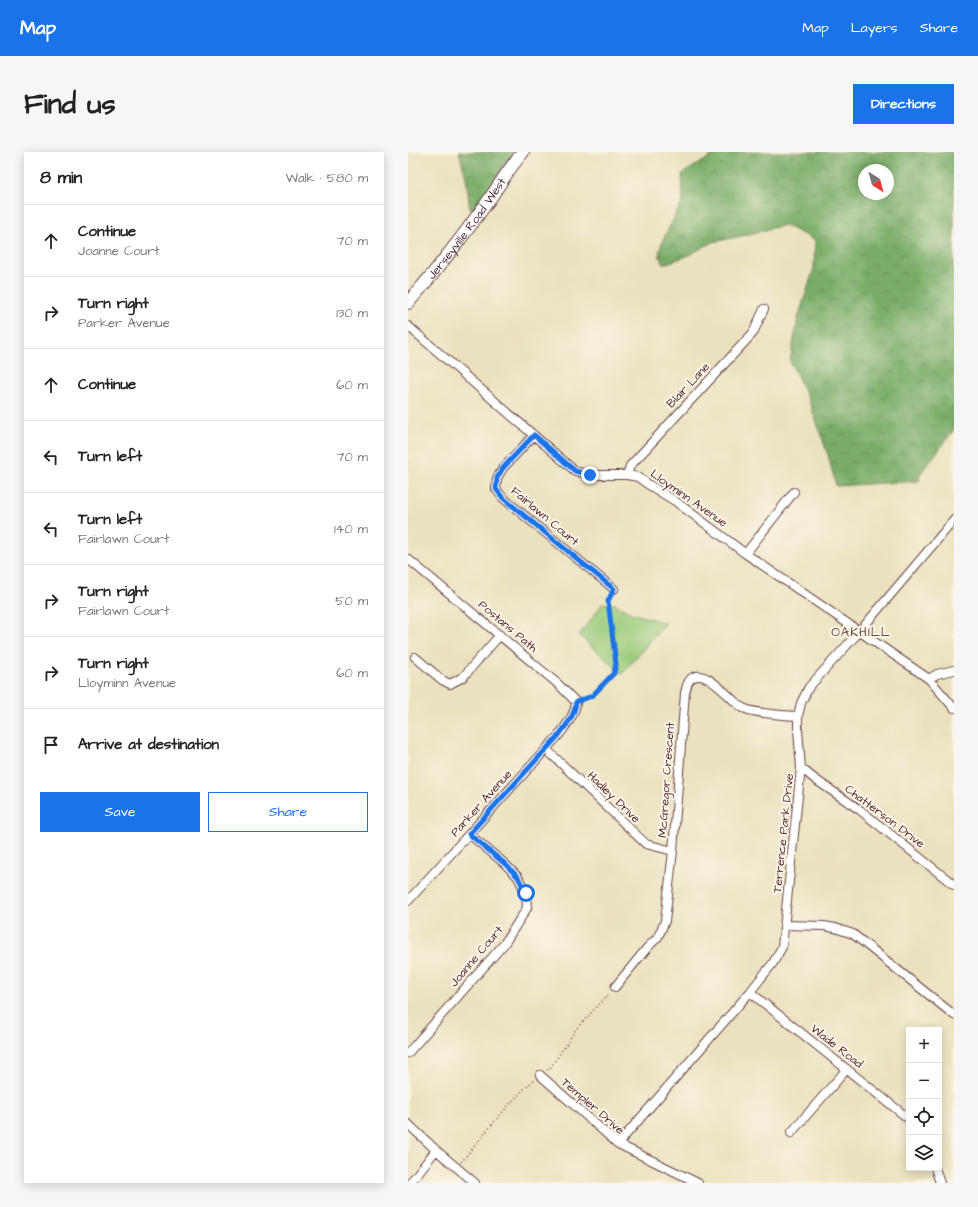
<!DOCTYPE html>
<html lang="en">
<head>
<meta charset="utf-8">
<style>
	body { margin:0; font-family:"Architects Daughter",sans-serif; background:#f6f6f6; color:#222 }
	.controls { position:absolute; right:12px; bottom:12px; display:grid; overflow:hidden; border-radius:0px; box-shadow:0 2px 10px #0003 }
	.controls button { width:36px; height:36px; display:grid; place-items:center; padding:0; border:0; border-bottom:1px solid #e0e0e0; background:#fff; color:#222; font:20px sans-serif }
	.compass { position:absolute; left:450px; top:12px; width:36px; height:36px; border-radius:50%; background:#fff; box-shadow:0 2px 10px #0003; rotate:144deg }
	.stop { position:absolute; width:12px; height:12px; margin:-9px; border:3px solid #1a73e8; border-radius:50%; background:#fff }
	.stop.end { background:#1a73e8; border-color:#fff; box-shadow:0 1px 4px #0008 }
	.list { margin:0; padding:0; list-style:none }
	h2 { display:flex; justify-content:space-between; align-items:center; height:52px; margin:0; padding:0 16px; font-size:17px }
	h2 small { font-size:13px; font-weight:400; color:#767676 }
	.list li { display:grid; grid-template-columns:26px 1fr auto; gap:12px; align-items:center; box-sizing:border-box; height:72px; padding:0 16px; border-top:1px solid #e0e0e0 }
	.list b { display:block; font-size:15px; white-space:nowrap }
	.list p { margin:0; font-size:13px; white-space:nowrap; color:#767676 }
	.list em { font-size:13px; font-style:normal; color:#767676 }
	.actions { display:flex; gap:8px; padding:12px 16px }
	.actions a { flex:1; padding:9px 0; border:1px solid #1a73e8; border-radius:0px; text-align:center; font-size:14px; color:#1a73e8 }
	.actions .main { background:#1a73e8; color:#fff }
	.icon { flex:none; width:22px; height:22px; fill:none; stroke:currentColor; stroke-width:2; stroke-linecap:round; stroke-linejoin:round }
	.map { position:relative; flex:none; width:546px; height:1031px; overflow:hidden; border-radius:0px }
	header { display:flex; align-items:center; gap:24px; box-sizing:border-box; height:56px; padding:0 20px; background:#1a73e8; color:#fff }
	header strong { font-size:19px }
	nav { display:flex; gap:22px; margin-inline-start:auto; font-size:14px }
	.intro { display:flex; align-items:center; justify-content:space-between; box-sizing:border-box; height:96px; padding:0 24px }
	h1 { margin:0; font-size:28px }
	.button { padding:10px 18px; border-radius:0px; background:#1a73e8; color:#fff; font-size:14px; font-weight:700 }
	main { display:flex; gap:24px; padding:0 24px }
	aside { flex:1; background:#fff; border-radius:0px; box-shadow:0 2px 10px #0003 }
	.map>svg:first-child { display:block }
</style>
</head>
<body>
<header>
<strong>Map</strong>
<nav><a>Map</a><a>Layers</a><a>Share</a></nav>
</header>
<div class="intro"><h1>Find us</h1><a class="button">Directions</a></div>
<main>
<aside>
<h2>8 min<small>Walk · 580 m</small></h2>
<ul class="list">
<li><svg class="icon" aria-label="ahead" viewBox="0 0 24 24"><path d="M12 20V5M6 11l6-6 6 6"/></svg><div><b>Continue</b><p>Joanne Court</p></div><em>70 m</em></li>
<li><svg class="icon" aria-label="right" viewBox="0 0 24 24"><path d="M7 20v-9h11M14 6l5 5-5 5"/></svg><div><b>Turn right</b><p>Parker Avenue</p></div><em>130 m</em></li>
<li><svg class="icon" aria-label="ahead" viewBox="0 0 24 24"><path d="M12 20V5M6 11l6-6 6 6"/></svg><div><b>Continue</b></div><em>60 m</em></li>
<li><svg class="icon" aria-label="left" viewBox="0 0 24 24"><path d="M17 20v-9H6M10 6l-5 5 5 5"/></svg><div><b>Turn left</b></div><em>70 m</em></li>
<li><svg class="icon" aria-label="left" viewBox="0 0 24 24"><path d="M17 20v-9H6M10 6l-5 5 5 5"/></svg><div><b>Turn left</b><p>Fairlawn Court</p></div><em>140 m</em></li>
<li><svg class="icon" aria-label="right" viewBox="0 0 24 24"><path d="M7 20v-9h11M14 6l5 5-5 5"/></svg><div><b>Turn right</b><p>Fairlawn Court</p></div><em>50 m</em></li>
<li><svg class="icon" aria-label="right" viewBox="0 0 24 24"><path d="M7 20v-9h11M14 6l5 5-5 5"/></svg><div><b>Turn right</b><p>Lloyminn Avenue</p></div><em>60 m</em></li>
<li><svg class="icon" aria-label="arrive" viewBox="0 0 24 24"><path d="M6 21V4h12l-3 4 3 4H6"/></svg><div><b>Arrive at destination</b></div></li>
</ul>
<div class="actions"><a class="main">Save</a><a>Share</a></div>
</aside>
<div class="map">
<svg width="546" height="1031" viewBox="0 0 546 1031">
	<defs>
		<pattern id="forest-crowns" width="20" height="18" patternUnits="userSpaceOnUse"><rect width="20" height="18" fill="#7aad69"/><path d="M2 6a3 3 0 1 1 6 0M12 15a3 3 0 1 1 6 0" fill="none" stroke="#668c57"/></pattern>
	</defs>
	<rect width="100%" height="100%" fill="#fcf5e5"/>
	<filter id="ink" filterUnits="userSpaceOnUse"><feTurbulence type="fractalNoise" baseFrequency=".025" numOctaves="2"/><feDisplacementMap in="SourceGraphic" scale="8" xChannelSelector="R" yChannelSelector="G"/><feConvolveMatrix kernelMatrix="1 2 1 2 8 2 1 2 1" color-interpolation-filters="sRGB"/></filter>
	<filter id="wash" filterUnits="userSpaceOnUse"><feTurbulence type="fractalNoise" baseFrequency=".012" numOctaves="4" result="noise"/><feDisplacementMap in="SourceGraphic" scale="16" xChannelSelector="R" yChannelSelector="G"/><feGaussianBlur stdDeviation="0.9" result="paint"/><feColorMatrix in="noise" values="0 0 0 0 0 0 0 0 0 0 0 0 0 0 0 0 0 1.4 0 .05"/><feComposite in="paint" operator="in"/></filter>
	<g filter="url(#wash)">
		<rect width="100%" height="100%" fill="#eae1be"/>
		<path fill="#98c979" stroke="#717452" d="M195 451 207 452 223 461 258 471 214 522 171 483Z"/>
		<path fill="url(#forest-crowns)" stroke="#62664a" fill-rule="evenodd" d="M51 0H105L78 40 62 58 58 26Z
			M310 0H546V278L512 322 511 329 428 334 420 303 401 249 382 209 390 166 406 116 407 88 376 73 334 84 305 90 279 104 259 111H254L251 102 254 89 275 49 274 22ZM456 18H480V42H456Z"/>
	</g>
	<g filter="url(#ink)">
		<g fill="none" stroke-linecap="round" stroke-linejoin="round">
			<defs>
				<path id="minor" d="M0 174 167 319 182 323H219L230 325 238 331 267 349 338 402 521 527 546 556
					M126 283 95 316 89 326 88 337 95 346 206 437
					M219 323 222 314 345 181 356 157
					M338 401 386 340
					M0 407 150 532 168 550C167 563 159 572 151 583L0 749
					M7 505 34 528 42 532 55 525 92 483
					M521 527 529 522 546 518
					M138 597 238 692 265 699
					M393 616 408 628 452 658 546 733
					M377 773 416 774 427 776 445 782 546 863
					M207 835 239 796 250 785 257 769 265 699 277 541C278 537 279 532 281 529 294 510 323 549 335 556 347 562 375 563 390 564
					M342 840 501 967
					M0 901 96 792 119 756 118 741 110 725 96 711 61 682
					M132 923 210 992 290 1031
					M0 972 28 998 67 1031
					M383 981 439 917
					M210 992 342 840 365 811 374 795 393 616 390 578V564L393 551 401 535 451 480 546 368
					M527 1016 532 1031
					M2 1031 28 998"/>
				<g id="secondary">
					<path id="s1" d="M0 151C28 119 53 87 78 52 90 35 101 16 115 0"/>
				</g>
			</defs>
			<use href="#minor" stroke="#623c41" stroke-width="10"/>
			<use href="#secondary" stroke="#623c41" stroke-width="14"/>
			<path stroke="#623c41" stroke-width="1.5" stroke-dasharray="1 3" stroke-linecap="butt" d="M176 547 184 545 206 521 208 512 200 449 203 443
				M139 918 142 916 169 876 202 841
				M53 1010C77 982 99 952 126 928"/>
			<use href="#minor" stroke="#fff" stroke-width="8"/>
			<use href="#secondary" stroke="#fff" stroke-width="12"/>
		</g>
	</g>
	<g fill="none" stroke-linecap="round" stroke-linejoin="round" filter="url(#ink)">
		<path stroke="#1a73e8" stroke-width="5" d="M118 741 110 725 96 711 61 682 151 583C159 572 167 563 168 550L184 544 206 521 208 512 200 449 206 437 95 346 88 337 89 326 95 316 126 283 167 319 182 323"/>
	</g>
	<g text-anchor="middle" stroke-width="4" stroke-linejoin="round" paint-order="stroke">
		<g font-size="12" fill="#4a1f2b" stroke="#fcf5e5">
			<text dy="4" stroke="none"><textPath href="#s1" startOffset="95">Jerseyville Road West</textPath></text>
			<text transform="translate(280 233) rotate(-47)" y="4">Blair Lane</text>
			<text transform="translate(281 346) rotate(35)" y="4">Lloyminn Avenue</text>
			<text transform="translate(137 364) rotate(40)" y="4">Fairlawn Court</text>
			<text transform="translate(100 474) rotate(40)" y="4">Postans Path</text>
			<text transform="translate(258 628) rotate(-86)" y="4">McGregor Crescent</text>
			<text transform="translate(206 645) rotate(44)" y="4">Hadley Drive</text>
			<text transform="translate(73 651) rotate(-48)" y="4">Parker Avenue</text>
			<text transform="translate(477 664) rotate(37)" y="4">Chatterson Drive</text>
			<text transform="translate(375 681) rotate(-84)" y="4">Terrence Park Drive</text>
			<text transform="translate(68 804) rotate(-50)" y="4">Joanne Court</text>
			<text transform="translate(429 894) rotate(38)" y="4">Wade Road</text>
			<text transform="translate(185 954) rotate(41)" y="4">Templer Drive</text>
		</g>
		<g font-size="13" letter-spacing="1" fill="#734c45" stroke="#fcf5e5">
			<text x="453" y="484">OAKHILL</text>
		</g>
	</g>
</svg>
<div class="controls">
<button>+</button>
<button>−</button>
<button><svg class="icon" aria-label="locate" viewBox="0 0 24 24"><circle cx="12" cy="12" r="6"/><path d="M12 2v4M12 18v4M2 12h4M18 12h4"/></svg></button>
<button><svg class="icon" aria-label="layers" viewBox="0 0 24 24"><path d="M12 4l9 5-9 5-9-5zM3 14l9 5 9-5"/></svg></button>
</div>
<svg class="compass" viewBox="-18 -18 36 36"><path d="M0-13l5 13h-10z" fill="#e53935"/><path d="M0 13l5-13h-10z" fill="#767676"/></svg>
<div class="stop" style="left:118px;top:741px"></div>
<div class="stop end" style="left:182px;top:323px"></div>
</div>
</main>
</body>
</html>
